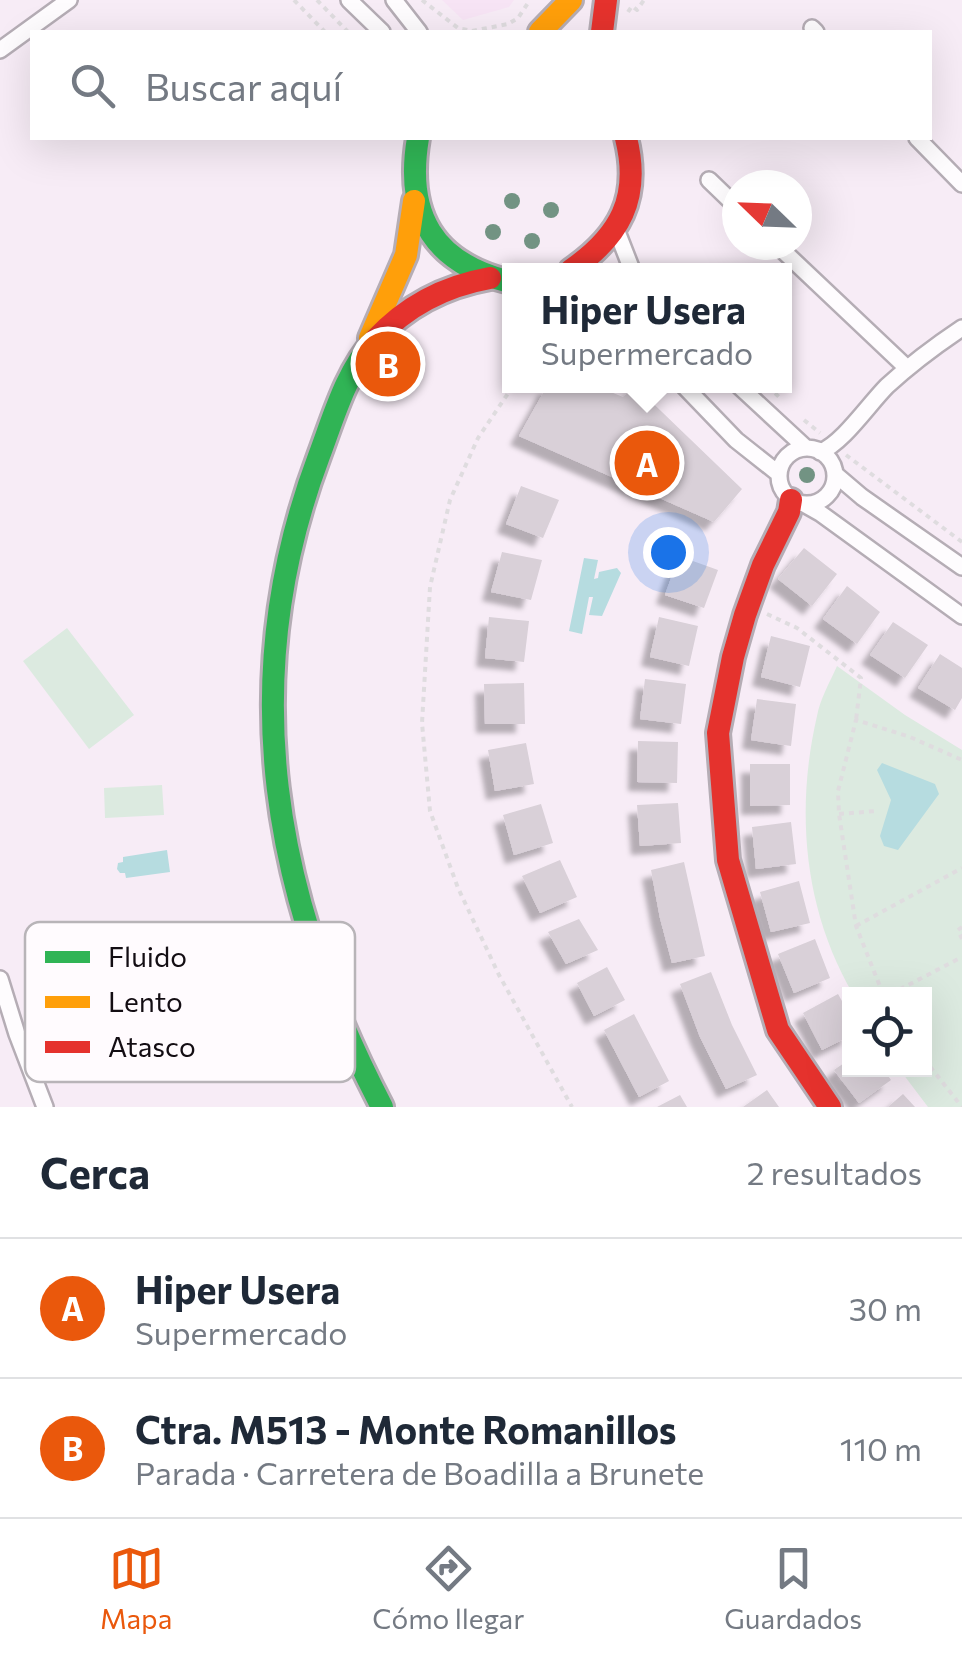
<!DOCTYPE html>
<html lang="es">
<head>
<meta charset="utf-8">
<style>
	body { margin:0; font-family:Commissioner,sans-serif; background:#f6f6f7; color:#1f2937 }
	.controls { position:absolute; right:30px; bottom:30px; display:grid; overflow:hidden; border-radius:0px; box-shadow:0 10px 40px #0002 }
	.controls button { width:90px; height:90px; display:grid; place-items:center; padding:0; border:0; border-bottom:2px solid #e0e1e3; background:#fff; color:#1f2937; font:50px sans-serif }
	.compass { position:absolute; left:722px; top:170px; width:90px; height:90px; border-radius:50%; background:#fff; box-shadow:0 10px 40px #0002; rotate:293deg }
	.you { position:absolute; left:668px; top:552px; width:35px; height:35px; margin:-25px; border:8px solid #fff; border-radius:50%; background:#1a73e8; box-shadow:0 0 0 15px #1a73e833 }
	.badge { display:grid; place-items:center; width:65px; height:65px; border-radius:50%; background:#ea580c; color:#fff; font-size:32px; font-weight:700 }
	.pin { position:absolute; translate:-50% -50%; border:5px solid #fff; box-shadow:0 2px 10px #0006 }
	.popup { position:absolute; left:502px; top:263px; width:290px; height:130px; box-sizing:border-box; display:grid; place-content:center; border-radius:0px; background:#fff; filter:drop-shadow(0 2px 8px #0005); font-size:32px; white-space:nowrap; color:#747a83 }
	.popup b { font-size:38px; color:#1f2937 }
	.popup::after { content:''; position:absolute; left:50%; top:100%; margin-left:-20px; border:20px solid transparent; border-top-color:#fff }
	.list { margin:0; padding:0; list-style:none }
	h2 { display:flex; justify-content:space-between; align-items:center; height:130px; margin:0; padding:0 40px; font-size:42px }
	h2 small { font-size:32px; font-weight:400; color:#747a83 }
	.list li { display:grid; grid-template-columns:65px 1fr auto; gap:30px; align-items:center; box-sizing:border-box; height:140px; padding:0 40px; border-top:2px solid #e0e1e3 }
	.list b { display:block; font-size:38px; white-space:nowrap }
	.list p { margin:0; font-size:32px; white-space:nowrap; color:#747a83 }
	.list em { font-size:32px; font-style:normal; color:#747a83 }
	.icon { flex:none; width:55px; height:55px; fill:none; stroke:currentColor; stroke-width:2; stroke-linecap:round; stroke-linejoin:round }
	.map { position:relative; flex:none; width:962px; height:1107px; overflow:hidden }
	.search { position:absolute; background:#fff; box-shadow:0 10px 40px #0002; left:30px; right:30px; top:30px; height:110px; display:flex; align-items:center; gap:25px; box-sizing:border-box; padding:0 35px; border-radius:0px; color:#747a83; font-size:38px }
	.sheet { height:410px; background:#fff }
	nav { display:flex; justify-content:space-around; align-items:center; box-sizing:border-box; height:140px; border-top:2px solid #e0e1e3; background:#fff; font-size:28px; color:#747a83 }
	nav a { display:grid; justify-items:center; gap:5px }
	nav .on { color:#ea580c }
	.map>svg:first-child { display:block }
</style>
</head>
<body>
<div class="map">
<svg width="962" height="1107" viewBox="0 0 962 1107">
	<defs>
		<filter id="shadow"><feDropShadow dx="-9" dy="9" stdDeviation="2.5" flood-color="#0004"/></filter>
	</defs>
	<rect width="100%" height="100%" fill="#f7ecf6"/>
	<path fill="#f7e4f5" d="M442 0H514L509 7 463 20Z"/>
	<path fill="#dceae0" d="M67 628 134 715 89 749 23 661Z
		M837 666 905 715 962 750V1107H928L900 1070H924V994H853C804 910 795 811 817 716 820 699 830 682 837 666Z
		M162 785 164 815 105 818 104 788Z"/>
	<path fill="#b6dce0" d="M584 558 598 560 594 579 598 578 599 572 617 568 621 573 602 616 589 615 593 597H589L582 634 569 631Z
		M882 763 935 784 939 794 898 850 884 846 880 836 891 800 877 770Z
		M167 850 170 872 126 878 125 873H120L117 869 118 863 123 862V857Z"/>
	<path fill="#d9d0d8" filter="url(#shadow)" d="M547 386H596L623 397 635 386 742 489 714 522 519 436Z
		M521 486 559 500 543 538 506 524Z
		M804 548 837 574 812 606 778 579Z
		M502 552 542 560 531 600 491 592Z
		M679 556 718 570 704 608 665 595Z
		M847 586 880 612 857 644 823 619Z
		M489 617 529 621 524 662 485 658Z
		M659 617 698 626 689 666 650 657Z
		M893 622 928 645 905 678 870 655Z
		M771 636 810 646 800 687 761 677Z
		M940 654 962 668V698L955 710 918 688Z
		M645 679 686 684 681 724 640 719Z
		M524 683 525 724H485L484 684Z
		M757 699 796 704 791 746 751 740Z
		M638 741 678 742 677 783 637 782Z
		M526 743 534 784 495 791 488 750Z
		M750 764H790V805L750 806Z
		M678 803 681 843 640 846 637 805Z
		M541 804 553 843 514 855 503 815Z
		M791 822 796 864 756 869 752 827Z
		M560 860 577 897 540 913 522 876Z
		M684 862 705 956 672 963 660 918 651 870Z
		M799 881 810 923 771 932 760 892Z
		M579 919 598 950 566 964 548 932Z
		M815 939 830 978 794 993 778 954Z
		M607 967 625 1000 594 1016 577 983Z
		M711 972 732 1025 757 1075 726 1089 700 1037 680 984Z
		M838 994 850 1015V1036L822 1050 803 1013Z
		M634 1014 669 1081 639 1097 604 1030Z
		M850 1059V1070H884L891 1080 859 1103 834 1070Z
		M767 1090 779 1107H743Z
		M903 1094 915 1107H888Z
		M680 1095 687 1107H657Z"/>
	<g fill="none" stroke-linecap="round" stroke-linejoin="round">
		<defs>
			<path id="street" d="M349 0 382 32
				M394 0 419 32
				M812 28 816 32
				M0 50 69 0
				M917 138 962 184
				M709 180 737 207
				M616 229 632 270
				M777 245 907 368
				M684 386 736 440 779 474
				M739 386 806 448
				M779 476a28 28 0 1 1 56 0a28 28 0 1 1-56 0Z
				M820 452C842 444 869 404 887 386 911 364 935 346 962 328
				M835 474 862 497 962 567
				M804 504 820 513 962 616
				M0 979 17 1034 45 1107"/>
			<path id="fast" d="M418 138C405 215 433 263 510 282
				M375 340C346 372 334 416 319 456 234 682 273 898 382 1107"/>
			<path id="slow" d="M540 32 571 0
				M370 338 406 255 414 201"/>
			<path id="jam" d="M602 32 606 0
				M571 270C620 236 641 198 626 138
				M375 340C406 306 445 286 490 278
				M791 500 789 512 763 565 745 615 733 657 718 733 728 860 778 1030 830 1107"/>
		</defs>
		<use href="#street" stroke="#b5adb5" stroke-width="20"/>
		<use href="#fast" stroke="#b5adb5" stroke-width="28"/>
		<use href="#slow" stroke="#b5adb5" stroke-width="28"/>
		<use href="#jam" stroke="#b5adb5" stroke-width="28"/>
		<path stroke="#dfdcdf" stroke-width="4" stroke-dasharray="5 5" stroke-linecap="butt" d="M294 0 325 32
			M317 0 348 32
			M422 0 458 28 472 31 508 24 518 18 530 0
			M628 12 632 6 637 10 644 0
			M513 386 478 438 450 500 430 587 422 723 430 811 458 888 499 975 572 1107
			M768 386 782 400
			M804 420 820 433
			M846 455 962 542
			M767 614 797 628 861 678 856 720
			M839 814 876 811
			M856 926 962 868
			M962 927 958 930 962 939
			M883 994 856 926 839 814 838 791 856 720 910 737 962 760
			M891 994 962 957
			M924 1059 962 1107"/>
		<use href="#street" stroke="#fefcfe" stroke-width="15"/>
		<use href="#fast" stroke="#30b455" stroke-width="22"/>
		<use href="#slow" stroke="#ff9f0a" stroke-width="22"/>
		<use href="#jam" stroke="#e5322d" stroke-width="22"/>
	</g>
	<g fill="#729383">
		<circle cx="512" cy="201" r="8"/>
		<circle cx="551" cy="210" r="8"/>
		<circle cx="493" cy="232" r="8"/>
		<circle cx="532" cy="241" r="8"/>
		<circle cx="807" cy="475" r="8"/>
	</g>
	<rect x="25" y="922" width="330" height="160" rx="15" fill="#fffbfe" stroke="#b8b4b8" stroke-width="2.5"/>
	<rect x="45" y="951" width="45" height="12" fill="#30b455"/>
	<rect x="45" y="996" width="45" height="12" fill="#ff9f0a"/>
	<rect x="45" y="1041" width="45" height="12" fill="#e5322d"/>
	<g font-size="28" fill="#130d13">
		<text x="108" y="967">Fluido</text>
		<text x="108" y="1012">Lento</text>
		<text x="108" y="1057">Atasco</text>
	</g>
</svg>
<div class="controls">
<button><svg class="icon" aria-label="locate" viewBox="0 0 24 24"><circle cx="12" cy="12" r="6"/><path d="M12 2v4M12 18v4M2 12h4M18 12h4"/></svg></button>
</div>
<svg class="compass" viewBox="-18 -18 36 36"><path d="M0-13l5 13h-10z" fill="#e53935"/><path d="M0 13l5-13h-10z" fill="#747a83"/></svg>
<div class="you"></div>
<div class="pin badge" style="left:647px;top:463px">A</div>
<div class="popup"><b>Hiper Usera</b>Supermercado</div>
<div class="pin badge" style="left:388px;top:364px">B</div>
<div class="search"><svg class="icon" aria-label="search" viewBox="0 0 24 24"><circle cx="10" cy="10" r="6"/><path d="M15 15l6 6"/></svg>Buscar aquí</div>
</div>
<section class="sheet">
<h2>Cerca<small>2 resultados</small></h2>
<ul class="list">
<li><span class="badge">A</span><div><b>Hiper Usera</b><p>Supermercado</p></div><em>30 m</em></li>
<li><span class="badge">B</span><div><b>Ctra. M513 - Monte Romanillos</b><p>Parada · Carretera de Boadilla a Brunete</p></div><em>110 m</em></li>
</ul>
</section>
<nav>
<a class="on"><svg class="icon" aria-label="map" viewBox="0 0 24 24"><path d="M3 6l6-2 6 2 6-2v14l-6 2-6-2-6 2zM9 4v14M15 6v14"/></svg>Mapa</a>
<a><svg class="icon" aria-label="directions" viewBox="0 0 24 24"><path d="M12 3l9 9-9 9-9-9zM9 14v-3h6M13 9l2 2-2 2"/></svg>Cómo llegar</a>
<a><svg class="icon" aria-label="saved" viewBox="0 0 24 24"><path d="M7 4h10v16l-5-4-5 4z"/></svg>Guardados</a>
</nav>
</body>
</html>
